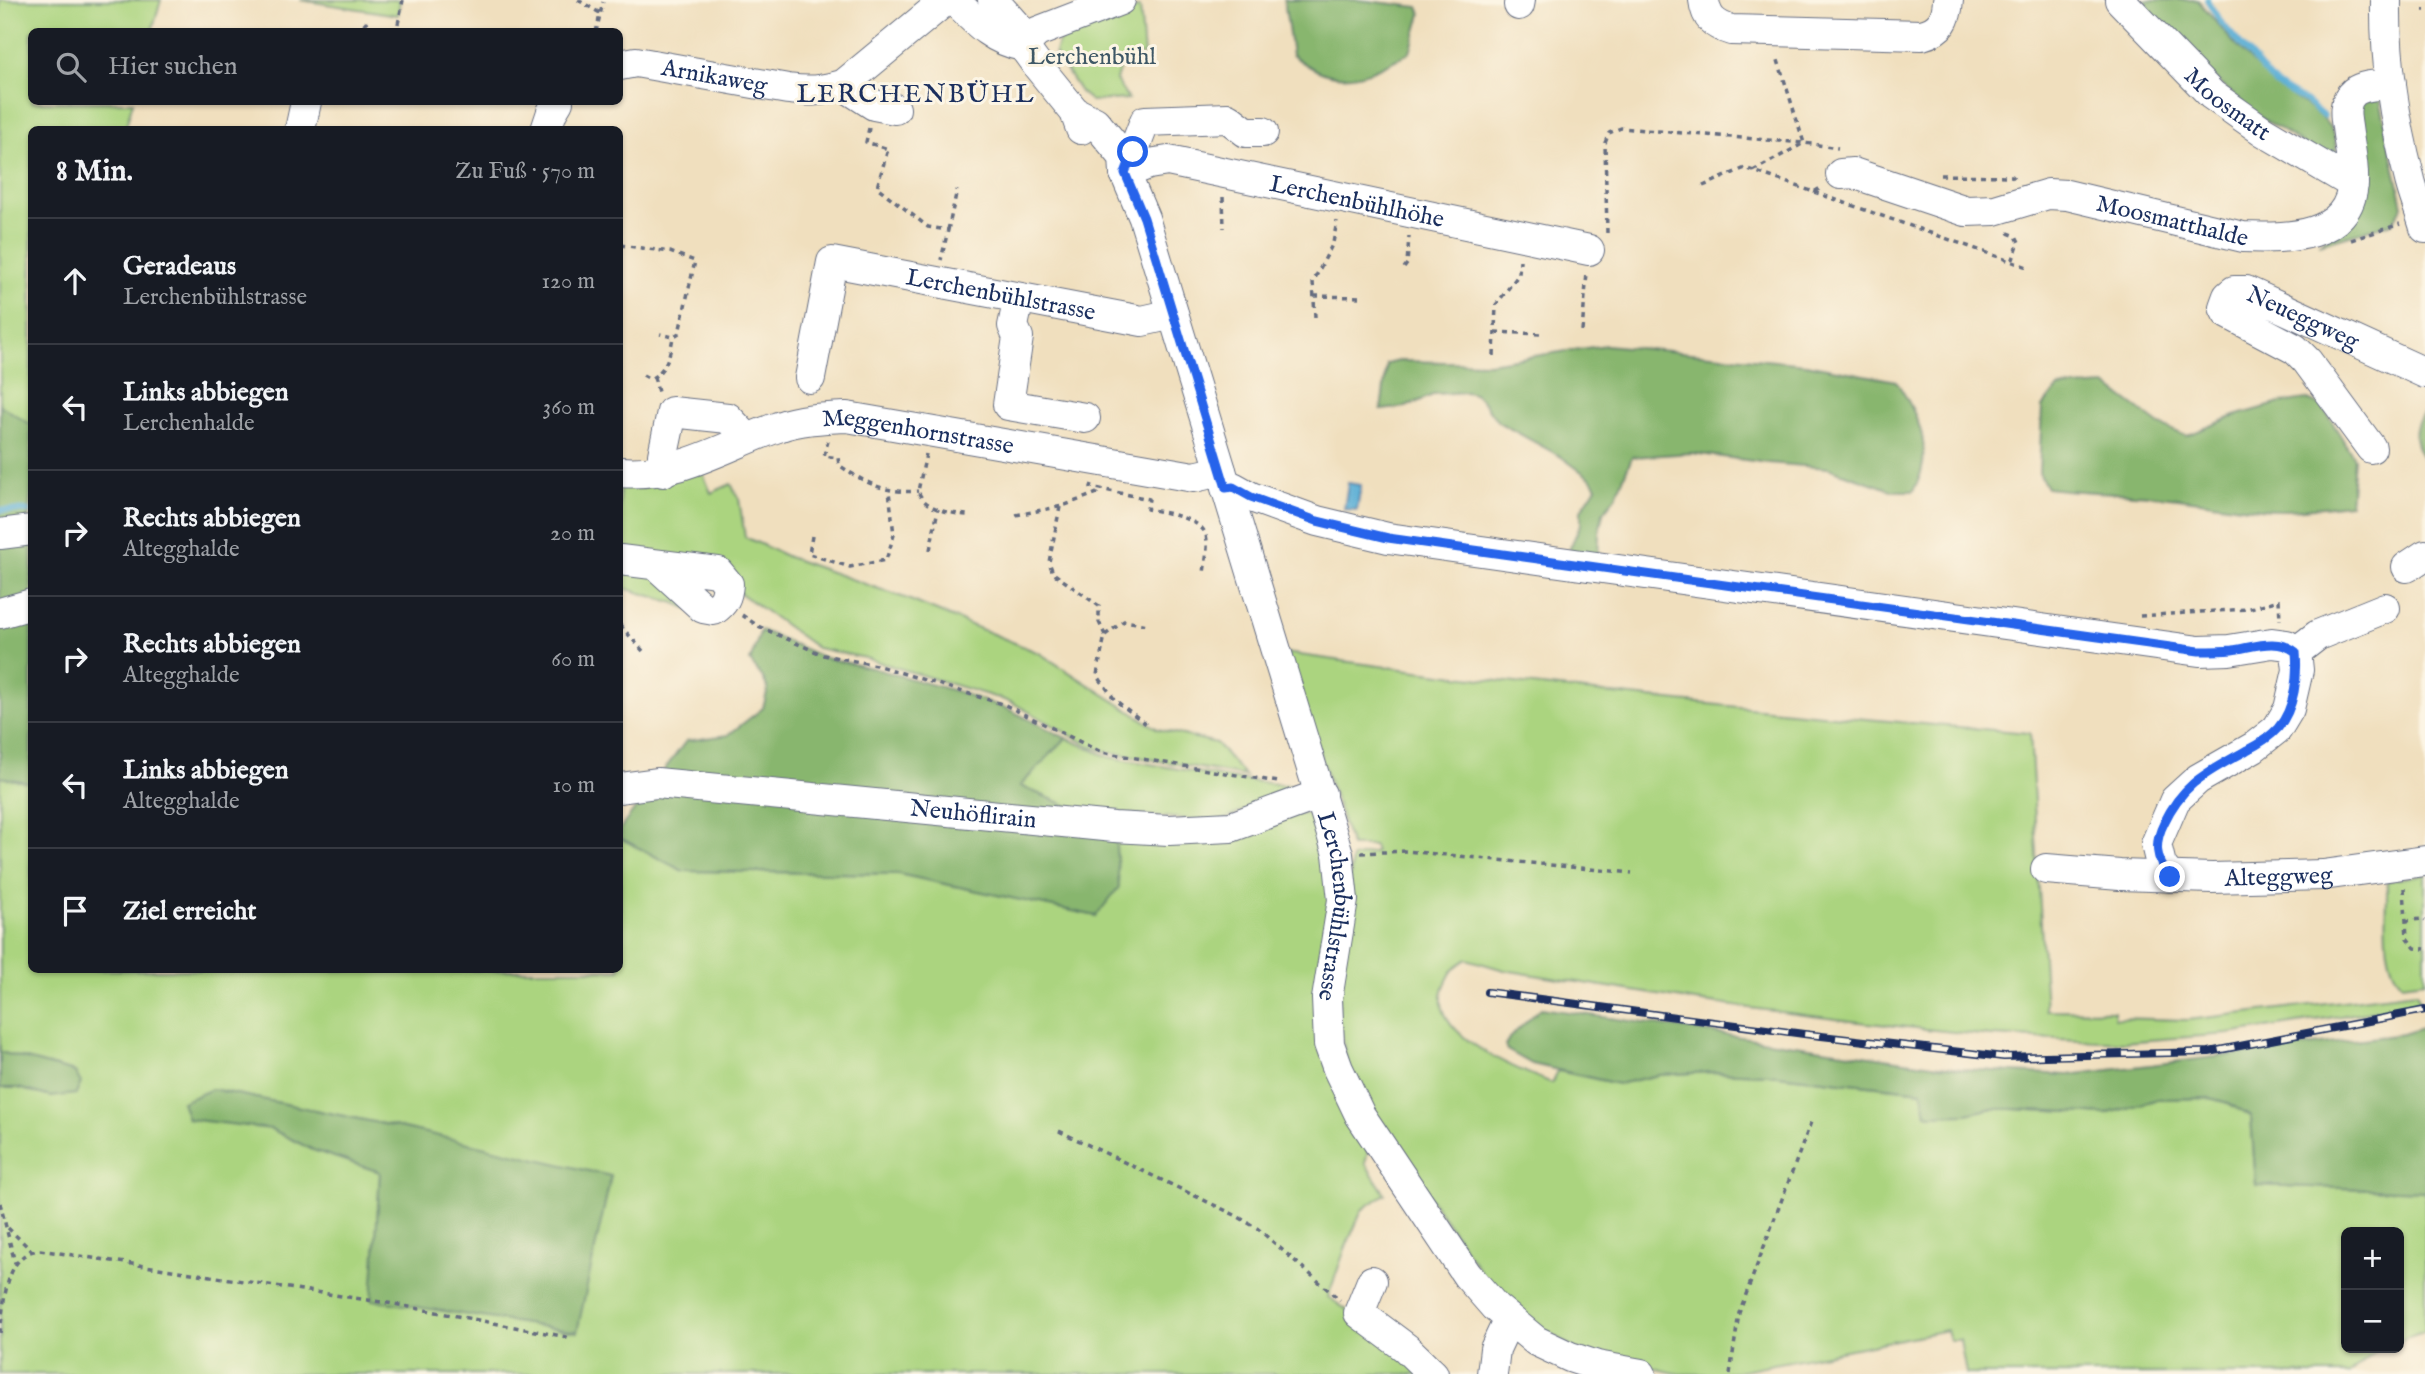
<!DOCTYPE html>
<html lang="de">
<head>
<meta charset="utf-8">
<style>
	body { margin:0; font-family:"IM FELL English",serif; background:#20242c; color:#f1f3f6 }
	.controls { position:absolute; right:21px; bottom:21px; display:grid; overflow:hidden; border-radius:10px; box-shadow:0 2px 5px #0004 }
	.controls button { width:63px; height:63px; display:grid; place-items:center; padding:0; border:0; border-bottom:2px solid #363941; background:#171b24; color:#f1f3f6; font:35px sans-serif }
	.stop { position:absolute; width:21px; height:21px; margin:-16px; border:5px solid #2563eb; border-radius:50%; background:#fff }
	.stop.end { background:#2563eb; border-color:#fff; box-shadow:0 2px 7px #0008 }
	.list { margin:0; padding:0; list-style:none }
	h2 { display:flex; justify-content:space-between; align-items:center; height:91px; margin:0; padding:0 28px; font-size:30px }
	h2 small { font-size:23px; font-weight:400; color:#9ea1a6 }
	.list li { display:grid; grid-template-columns:46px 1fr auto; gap:21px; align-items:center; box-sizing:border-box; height:126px; padding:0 28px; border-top:2px solid #363941 }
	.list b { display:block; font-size:26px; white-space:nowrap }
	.list p { margin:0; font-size:23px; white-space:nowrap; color:#9ea1a6 }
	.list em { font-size:23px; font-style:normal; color:#9ea1a6 }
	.icon { flex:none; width:38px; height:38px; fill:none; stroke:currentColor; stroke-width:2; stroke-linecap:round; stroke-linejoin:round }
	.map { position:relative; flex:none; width:2425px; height:1374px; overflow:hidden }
	.search { position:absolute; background:#171b24; box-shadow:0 2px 5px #0004; left:28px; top:28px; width:595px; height:77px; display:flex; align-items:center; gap:18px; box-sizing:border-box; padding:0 24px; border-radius:10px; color:#9ea1a6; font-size:26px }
	.panel { position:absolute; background:#171b24; box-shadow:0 2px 5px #0004; left:28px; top:126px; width:595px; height:847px; border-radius:10px }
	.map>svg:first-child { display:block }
</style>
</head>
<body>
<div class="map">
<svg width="2425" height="1374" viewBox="0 0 2425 1374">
	<rect width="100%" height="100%" fill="#fcf5e5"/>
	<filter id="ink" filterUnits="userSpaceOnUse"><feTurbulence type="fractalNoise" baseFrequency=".0143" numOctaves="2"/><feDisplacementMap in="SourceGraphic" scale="14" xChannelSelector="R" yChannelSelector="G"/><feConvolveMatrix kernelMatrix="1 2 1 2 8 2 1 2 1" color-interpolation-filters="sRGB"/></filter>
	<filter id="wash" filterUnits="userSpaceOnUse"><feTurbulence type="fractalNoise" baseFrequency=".00686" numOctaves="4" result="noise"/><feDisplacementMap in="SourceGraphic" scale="28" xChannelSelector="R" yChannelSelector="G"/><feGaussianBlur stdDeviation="1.57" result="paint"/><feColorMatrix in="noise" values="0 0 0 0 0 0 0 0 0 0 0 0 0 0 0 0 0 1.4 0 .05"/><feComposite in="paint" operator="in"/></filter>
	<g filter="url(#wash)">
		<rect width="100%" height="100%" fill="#f0dfbe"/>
		<path fill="#abd47f" stroke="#63826e" stroke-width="2" fill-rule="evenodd" d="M0 0H161L152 31 32 32V102H133L125 129 32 130 31 425 0 405Z
			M300 0H400L398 15Z
			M1140 7 1144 55H1135V63L1121 64 1116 80 1128 99 1091 101 1080 92 1055 53 1058 43 1066 34Z
			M702 471 711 493 731 484 739 499 745 537 788 557 905 598 1039 653 1158 729 1216 743 1245 776 1109 752 1092 747 1011 702 865 658 817 648 733 588 620 555V486Z
			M620 565 653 570 711 619 675 603 620 587Z
			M1286 653C1533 689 1781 713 2030 733L2046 1010 2114 1011 2115 1018 2188 1020 2416 992 2421 1003 2229 1034 2123 1042 1991 1036 1859 1022 1695 1001 1504 970 1467 959C1452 968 1451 971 1444 987 1426 1034 1518 1070 1552 1083L1558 1071 1618 1084 1659 1075 1711 1072 1768 1074 1922 1091 1926 1114H1967L1988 1109H2012L2106 1114 2158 1099 2210 1098 2228 1103 2251 1117 2256 1185 2425 1191V1331L2399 1341V1232H2346V1348H2380L2349 1374H1966L1960 1340H1950L1947 1330 1723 1374H1679L1576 1350 1500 1300 1369 1109 1347 1064 1338 1014 1352 858 1376 852 1374 846H1351Z
			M1066 738 1109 757 1236 779 1300 787 1218 822 1075 809 1020 786Z
			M0 777 31 783 32 970H620V838L683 871 898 874 1096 916 1115 832 1310 813 1325 855 1331 884 1320 971 1368 1151 1365 1163 1385 1194 1362 1210 1345 1249 1328 1297 1374 1328 1427 1374H0V1088H18L51 1097 75 1072 0 1052ZM212 1089 413 1130 373 1300 380 1172 313 1150 271 1129Z
			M2425 874V981L2402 984C2380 961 2388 912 2387 881Z"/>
		<path fill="#88b66e" stroke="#527266" stroke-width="2" d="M1284 0H1359L1418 7 1421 14 1410 52C1383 67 1352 85 1321 72 1311 69 1301 61 1292 55Z
			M2145 0H2198C2223 31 2248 61 2280 87 2296 100 2317 110 2330 127 2337 137 2337 153 2333 163L2257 115 2165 36Z
			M2380 99 2403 206 2392 223 2319 244 2332 234 2354 120 2360 100Z
			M1606 345 1806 364 1896 381C1919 416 1936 452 1913 491H1894L1828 468 1768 463 1692 453 1632 457 1616 496 1603 513 1599 532 1598 560 1567 554 1581 524V510L1596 487 1590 478 1560 456 1498 422 1484 403 1476 395 1467 392 1435 394 1406 407 1381 410 1387 364 1399 361 1489 363Z
			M2106 385 2160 425 2186 436 2235 416 2280 403 2306 399 2323 407 2354 458 2350 504C2320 507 2290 512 2260 509 2226 506 2193 499 2159 496 2121 492 2084 493 2047 488L2039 473 2042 407 2058 388Z
			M0 405 31 425 32 485 27 531 32 534 31 783 0 777Z
			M2425 412V464C2415 445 2409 430 2425 412Z
			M761 630 825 658 872 668 959 692 1008 709 1066 738 1020 786 1075 809 1115 832 1119 887 1096 916 898 874 683 871 620 838V829L686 741 728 735 763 708 768 689 763 678 750 661Z
			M1541 1008 1960 1069 2068 1075 2403 1034 2425 1027V1191L2256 1185 2251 1117 2228 1103 2210 1098 2158 1099 2106 1114 2012 1109H1988L1967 1114 1931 1115 1926 1114 1922 1091 1768 1074 1711 1072 1659 1075 1618 1084 1532 1064 1507 1050 1505 1046 1509 1038Z
			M0 1052 75 1072 81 1083 76 1094 51 1097 18 1088H0Z
			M212 1089 413 1130 611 1176 577 1332 372 1300 380 1172 313 1150 271 1129 188 1119 182 1102Z"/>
		<path fill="#59add5" stroke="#3a6e9a" stroke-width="2" d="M1348 483 1361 485 1357 510 1344 509Z"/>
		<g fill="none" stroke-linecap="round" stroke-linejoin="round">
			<path stroke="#59add5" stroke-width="6" d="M2207 0 2220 21 2275 84 2305 101 2323 116
				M0 510 29 511"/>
		</g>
	</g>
	<g filter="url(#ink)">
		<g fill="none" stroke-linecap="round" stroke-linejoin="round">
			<defs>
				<g id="minor">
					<path d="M954 0C976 22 992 40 1023 46"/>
					<path d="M993 0 1017 27 1023 46 1036 64 1075 112 1081 129"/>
					<path d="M1704 0C1706 18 1714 25 1731 30L1922 35C1941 30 1947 19 1948 0"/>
					<path id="s1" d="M2120 0 2212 95 2263 131 2353 184"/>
					<path d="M2386 0C2385 59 2394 119 2409 176 2413 194 2420 210 2425 228"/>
					<path d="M1519 5 1520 0"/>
					<path d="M1023 46 1037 32 1120 0"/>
					<path id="s2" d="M620 65 636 62 788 89C810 92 821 91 843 85L946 0"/>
					<path d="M843 85 874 105 895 109"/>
					<path id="s3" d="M1075 112 1095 122 1124 157 1125 173 1144 218 1338 854 1343 900 1327 999 1329 1044 1338 1069 1360 1115 1467 1275 1495 1307 1536 1341 1570 1357 1597 1366 1641 1374"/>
					<path d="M300 130 306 102"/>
					<path d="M546 130 552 112 558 102"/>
					<path id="s4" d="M1125 173 1149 164 1168 161 1589 250"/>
					<path d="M1125 173 1145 121 1228 118 1246 132H1263"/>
					<path id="s5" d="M1841 174 1853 173 1966 211 1995 210 2048 194 2067 195 2243 237C2286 239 2351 239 2353 181 2354 164 2349 145 2347 127 2345 115 2343 101 2354 92 2363 85 2379 85 2391 84"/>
					<path d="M1019 298 1013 326 1018 337 1008 405 1085 418"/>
					<path id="s6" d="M810 378 832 262 1142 321 1173 314"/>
					<path id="s7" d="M2371 448 2307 361 2295 349 2227 313 2224 307 2228 296 2234 291H2246L2425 373"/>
					<path id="s8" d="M620 472C679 477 724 446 778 427 799 419 824 418 847 417L1194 477 1221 471"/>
					<path d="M663 472V455L672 412 728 418 747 438"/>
					<path d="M1226 488 1233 487 1251 497 1317 521 1388 538 2199 651 2229 650 2272 643 2287 645 2296 652"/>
					<path d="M0 534 32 530"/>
					<path d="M620 560 718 572 728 584C727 597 724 603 714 610L703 608 657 566"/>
					<path d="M2407 567 2425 555"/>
					<path d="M0 613 32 604"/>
					<path d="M2296 652 2318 635 2385 608"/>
					<path id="s9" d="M620 788 657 783 1114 827 1169 830 1231 827 1321 794"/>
					<path id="s10" d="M2046 869 2120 875 2212 878 2323 875 2425 861"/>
					<path d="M2170 877 2161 865 2156 844 2175 800 2198 779 2254 747 2277 729 2289 709 2298 670 2296 652"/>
					<path d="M1372 1281 1359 1313 1406 1348 1433 1374"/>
					<path d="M1492 1374 1495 1349 1509 1319"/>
				</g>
			</defs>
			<use href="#minor" stroke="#666d80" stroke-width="32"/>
			<path stroke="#666d80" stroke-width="3.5" stroke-dasharray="5 5" stroke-linecap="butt" d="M578 0 600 13
				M2423 10H2425
				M357 32 366 22 370 32
				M392 32 398 24 403 0
				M596 32 603 2
				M869 128 866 142 888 149 877 187 928 227 948 230 941 260
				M1753 171 1804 143 1777 57
				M1940 175 2012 176 2015 179
				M1703 186 1745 168 1814 192 1822 187
				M1814 192 2030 268
				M1223 197 1224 228
				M948 230 957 190
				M1607 233 1605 143 1609 133 1621 128 1804 143 1838 148
				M2008 233 2016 236 2019 242 2012 262
				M2351 240 2400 224
				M620 245 670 252 695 261 679 333 673 337 660 334
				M1404 268 1407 264 1409 236
				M1314 296 1361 297
				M1315 317 1313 282 1333 243 1337 221
				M1582 331 1587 273
				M1495 332 1541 334
				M1494 356 1496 305 1519 274 1520 260
				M643 375 650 379C666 371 670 355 673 337
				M654 377 658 392
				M828 441 824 456 838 458 839 465C865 483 886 494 918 491
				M926 454 918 491C925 510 949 513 967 515
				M1092 484 1091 487 1149 499 1147 509C1162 512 1201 518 1206 535 1209 547 1205 562 1204 574
				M1060 507 1049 562 1053 573 1099 606V622L1105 635 1097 675 1115 700 1146 724
				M1016 515 1063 506 1097 493 1098 488
				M812 536 809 554 850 567 886 560 894 535 889 491
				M930 550 938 509
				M742 615 758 626 823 655 876 665 1005 705 1101 752 1278 782
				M2140 616 2247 609 2279 600 2280 620
				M620 625 643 651
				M1105 635 1124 621 1148 625
				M1361 853 1406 851 1632 873
				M2404 888 2407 938 2415 948 2425 949
				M2405 921 2422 919 2425 921
				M1059 1131 1235 1215 1257 1228 1340 1300
				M0 1203 15 1263
				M8 1228 32 1251
				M0 1333C4 1306 4 1252 40 1250L394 1304 572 1338
				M1730 1374 1739 1313 1811 1122"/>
			<use href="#minor" stroke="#fff" stroke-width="30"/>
			<defs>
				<path id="rail" d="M1487 992 1804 1034 2004 1057 2209 1052 2425 1010"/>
			</defs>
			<use href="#rail" stroke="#1b2f5e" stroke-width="8"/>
			<use href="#rail" stroke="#fcf5e5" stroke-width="5" stroke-dasharray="16" stroke-linecap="butt"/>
		</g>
	</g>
	<g fill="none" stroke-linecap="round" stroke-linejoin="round" filter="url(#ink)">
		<path stroke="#2563eb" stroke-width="9" d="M1133 152 1125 173 1144 218 1226 488 1233 487 1251 497 1317 521 1388 538 2199 651C2210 651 2221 651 2232 650 2254 647 2277 637 2296 652 2298 676 2295 708 2278 728 2270 737 2257 745 2247 750 2209 772 2184 781 2164 823 2154 843 2155 859 2170 877"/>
	</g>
	<g text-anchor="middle" stroke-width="6" stroke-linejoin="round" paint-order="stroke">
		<g font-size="24" fill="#3f5866" stroke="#fcf5e5">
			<text x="1092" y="64">Lerchenbühl</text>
		</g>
		<g font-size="24" fill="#1b2f5e" stroke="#fcf5e5">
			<text dy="8" stroke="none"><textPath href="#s2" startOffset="96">Arnikaweg</textPath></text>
			<text dy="8" stroke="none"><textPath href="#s1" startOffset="150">Moosmatt</textPath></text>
			<text dy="8" stroke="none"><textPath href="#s4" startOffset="238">Lerchenbühlhöhe</textPath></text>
			<text dy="8" stroke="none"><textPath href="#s5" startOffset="343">Moosmatthalde</textPath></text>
			<text dy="8" stroke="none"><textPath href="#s6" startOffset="290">Lerchenbühlstrasse</textPath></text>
			<text dy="8" stroke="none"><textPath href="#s7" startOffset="303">Neueggweg</textPath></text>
			<text dy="8" stroke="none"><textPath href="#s8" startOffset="308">Meggenhornstrasse</textPath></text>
			<text dy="8" stroke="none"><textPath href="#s9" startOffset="355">Neuhöflirain</textPath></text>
			<text dy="8" stroke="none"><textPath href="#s10" startOffset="233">Alteggweg</textPath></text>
			<text dy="8" stroke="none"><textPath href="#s3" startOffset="850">Lerchenbühlstrasse</textPath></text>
		</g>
		<g font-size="26" letter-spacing="2" fill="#1b2f5e" stroke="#fcf5e5">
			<text x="916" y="102">LERCHENBÜHL</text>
		</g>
	</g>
</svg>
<div class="controls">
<button>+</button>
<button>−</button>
</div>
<div class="stop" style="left:1133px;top:152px"></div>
<div class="stop end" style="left:2170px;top:877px"></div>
<div class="search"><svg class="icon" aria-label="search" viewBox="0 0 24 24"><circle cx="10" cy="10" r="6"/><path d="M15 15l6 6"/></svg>Hier suchen</div>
<section class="panel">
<h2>8 Min.<small>Zu Fuß · 570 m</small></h2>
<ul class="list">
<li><svg class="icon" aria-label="ahead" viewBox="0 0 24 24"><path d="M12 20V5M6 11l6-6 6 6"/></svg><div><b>Geradeaus</b><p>Lerchenbühlstrasse</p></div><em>120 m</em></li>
<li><svg class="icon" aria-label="left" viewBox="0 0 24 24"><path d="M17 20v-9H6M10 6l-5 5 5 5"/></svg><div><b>Links abbiegen</b><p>Lerchenhalde</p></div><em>360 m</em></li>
<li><svg class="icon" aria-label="right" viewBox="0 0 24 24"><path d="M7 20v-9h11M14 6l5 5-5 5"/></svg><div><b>Rechts abbiegen</b><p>Altegghalde</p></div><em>20 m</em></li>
<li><svg class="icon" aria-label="right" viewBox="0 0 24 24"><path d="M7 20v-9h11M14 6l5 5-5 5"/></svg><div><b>Rechts abbiegen</b><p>Altegghalde</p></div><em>60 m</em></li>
<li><svg class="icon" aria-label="left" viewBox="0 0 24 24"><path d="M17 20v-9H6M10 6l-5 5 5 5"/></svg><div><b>Links abbiegen</b><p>Altegghalde</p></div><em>10 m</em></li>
<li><svg class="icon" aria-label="arrive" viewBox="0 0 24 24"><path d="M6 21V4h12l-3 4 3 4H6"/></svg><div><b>Ziel erreicht</b></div></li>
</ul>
</section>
</div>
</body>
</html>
